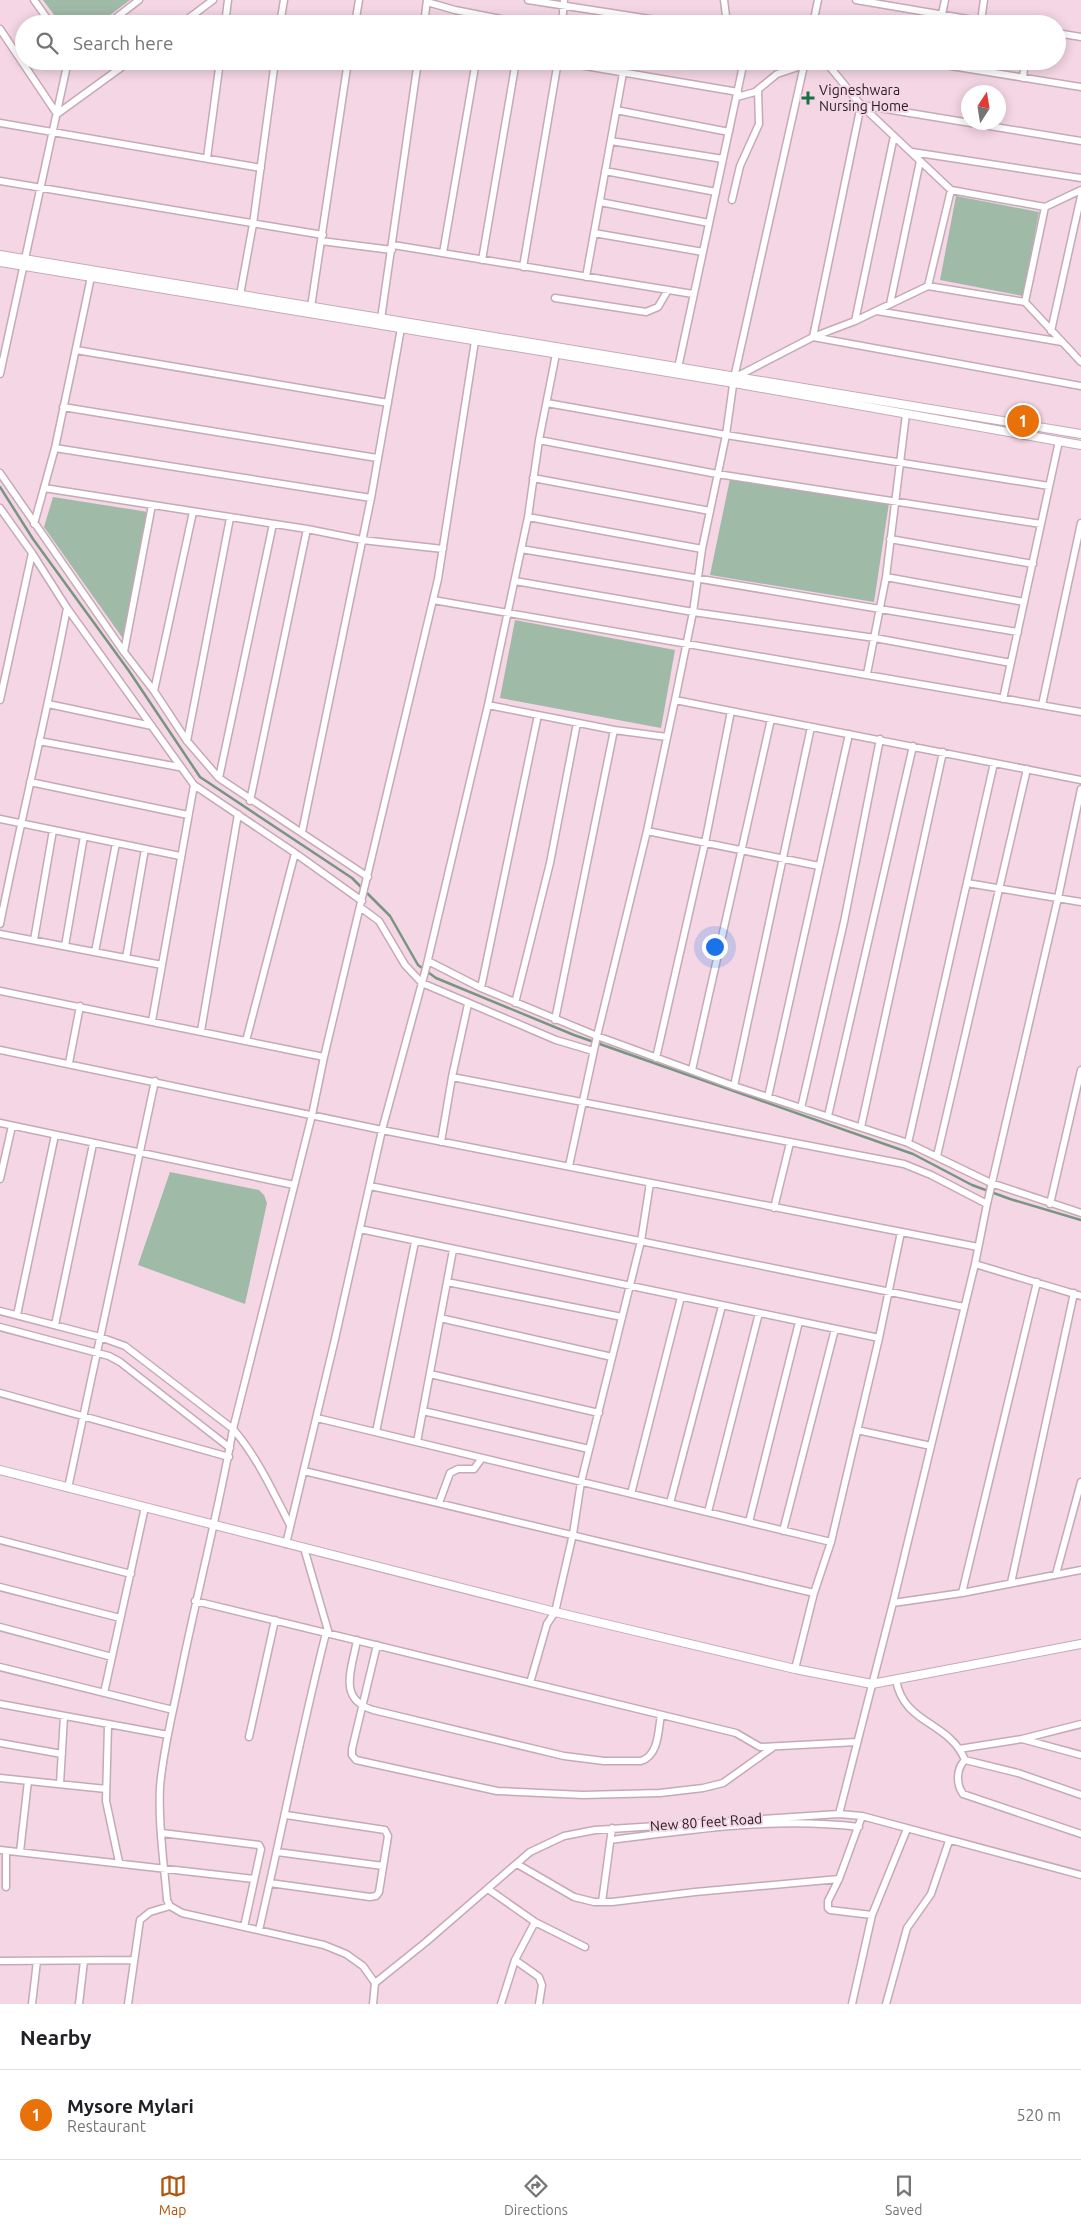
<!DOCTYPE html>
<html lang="en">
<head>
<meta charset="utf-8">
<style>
	body { margin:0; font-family:Ubuntu,sans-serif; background:#f6f6f6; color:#202124 }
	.compass { position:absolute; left:961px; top:85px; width:45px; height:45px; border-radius:50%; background:#fff; box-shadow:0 2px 12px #0003; rotate:12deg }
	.you { position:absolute; left:714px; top:946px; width:18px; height:18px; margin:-12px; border:4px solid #fff; border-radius:50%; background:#1a73e8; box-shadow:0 0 0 8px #1a73e833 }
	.badge { display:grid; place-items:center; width:32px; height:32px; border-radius:50%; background:#b45309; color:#fff; font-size:16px; font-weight:700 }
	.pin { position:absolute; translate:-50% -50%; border:2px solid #fff; box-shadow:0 1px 5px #0006 }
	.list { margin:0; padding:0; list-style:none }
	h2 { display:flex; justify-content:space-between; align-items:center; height:65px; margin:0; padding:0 20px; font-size:21px }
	h2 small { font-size:16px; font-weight:400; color:#757577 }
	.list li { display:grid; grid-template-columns:32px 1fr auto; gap:15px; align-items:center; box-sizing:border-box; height:90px; padding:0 20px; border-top:1px solid #e0e0e0 }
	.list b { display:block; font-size:19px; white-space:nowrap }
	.list p { margin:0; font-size:16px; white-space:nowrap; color:#757577 }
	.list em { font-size:16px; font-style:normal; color:#757577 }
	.icon { flex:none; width:28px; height:28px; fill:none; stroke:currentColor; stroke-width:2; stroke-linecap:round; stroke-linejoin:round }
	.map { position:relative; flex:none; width:1081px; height:2004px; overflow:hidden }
	.search { position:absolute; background:#fff; box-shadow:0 2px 12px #0003; left:15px; right:15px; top:15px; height:55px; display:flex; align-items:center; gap:12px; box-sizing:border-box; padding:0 18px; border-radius:28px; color:#757577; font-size:19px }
	.sheet { height:155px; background:#fff }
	nav { display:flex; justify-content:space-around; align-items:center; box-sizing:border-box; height:70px; border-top:1px solid #e0e0e0; background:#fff; font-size:14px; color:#757577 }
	nav a { display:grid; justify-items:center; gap:2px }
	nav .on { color:#b45309 }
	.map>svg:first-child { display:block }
</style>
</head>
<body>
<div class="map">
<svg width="1081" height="2004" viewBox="0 0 1081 2004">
	<rect width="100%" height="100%" fill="#f4d6e4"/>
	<path fill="#a0baa8" d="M43 0H130L98 24H61Z
		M956 196 1039 212 1023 296 940 280Z
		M730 479 889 503 874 602 710 575Z
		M53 497 148 512 124 640 44 527Z
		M515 620 675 650 661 728 500 698Z
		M170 1172 259 1190 264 1195 267 1203 245 1304 138 1265Z"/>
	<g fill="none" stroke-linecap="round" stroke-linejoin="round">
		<path stroke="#779581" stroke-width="2.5" d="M0 487 33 539 129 671 200 777 352 878 390 916 418 965 436 978 574 1035 913 1154 972 1185 1010 1199 1081 1220"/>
		<defs>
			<path id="minor" d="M34 0 51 24
				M528 0 682 24
				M724 0 727 24
				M856 0 997 24
				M427 2 455 10 516 22
				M942 14 945 0
				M981 21 984 0
				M108 24 139 0
				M181 24 213 0
				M225 24 228 0
				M280 24 284 0
				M355 24 359 0
				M424 24 427 0
				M562 24 564 0
				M813 24 818 0
				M0 29 57 114 130 61
				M1057 33 1081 37
				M556 61 738 92
				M825 61 861 105 951 190
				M920 61 1081 87
				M1023 78 1025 61
				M737 97 755 92 777 74 804 65
				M616 110 729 132
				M0 123 261 168
				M611 141 723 159
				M1081 141 861 105 813 337 1081 386
				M912 152 1081 178
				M207 158 220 61
				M605 171 716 192
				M0 181 323 235
				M732 200 740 166 759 124 758 90
				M600 202 709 223
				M1045 207 1081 190
				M594 233 703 252
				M321 241 392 250
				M393 245 693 294
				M443 253 476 61
				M482 260 516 61
				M523 267 558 61
				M586 277 623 73
				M240 295 253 224 275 61
				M555 298 646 312 658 307 668 290
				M1025 302 1081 362
				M890 304 920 161
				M311 307 348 61
				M877 311 1062 342
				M381 319 418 61
				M855 321 894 136
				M1051 331 1081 196
				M76 350 388 403
				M678 368 744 61
				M0 374 68 61
				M736 377 813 337 855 321 928 286 1025 302 1045 207 951 190 928 286
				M547 403 726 435 1049 486
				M63 407 377 458
				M539 440 717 474 1041 524
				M55 448 371 498
				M0 473 124 652 154 691 187 741 219 778 368 877
				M533 478 710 511
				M44 488 307 529 362 540 443 549
				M0 508 32 553 67 608 194 785 295 853 362 901
				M528 517 702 549
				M34 524 55 448 91 277
				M890 539 1033 564
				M521 549 1018 632
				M886 577 1024 602
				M515 581 693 612 875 638 1011 663
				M433 600 1081 712
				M124 652 152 505
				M867 674 886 577 906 414
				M154 691 193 512
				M1003 699 1059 441
				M0 700 32 553
				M675 700 1081 780
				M48 704 152 726
				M488 705 614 730 667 737
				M1042 705 1081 523
				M39 741 179 767
				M187 741 230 518
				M219 778 273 524
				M30 782 188 815
				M250 801 307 529
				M0 819 180 856
				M647 831 819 866
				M302 832 371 498 401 328
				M967 883 1081 902
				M360 907 379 921 405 965 422 983 556 1040 593 1051
				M0 924C21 819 47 714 67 608
				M0 934 162 965
				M34 940 53 830
				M65 946 84 836
				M95 952 116 843
				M126 958 145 849
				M428 961 481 988 597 1036 734 1086 908 1143 991 1183 1081 1213
				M481 988 538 715
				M0 991 324 1057
				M515 1003 550 863 577 723
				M555 1020 614 730
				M152 1021 194 785
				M201 1031 238 814
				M246 1041 295 853
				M0 1050 382 1130 978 1247
				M656 1058 705 843 731 711
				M69 1063 80 1006
				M692 1070 771 719
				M452 1077 904 1164 931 1175 987 1204
				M734 1086 811 727
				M768 1097 849 734
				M801 1108 844 922 880 739
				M828 1116 913 746
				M0 1123 294 1185
				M861 1127 943 752
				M441 1142 452 1077 468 1004
				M908 1143 994 763
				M937 1156 1027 769
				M569 1166 597 1036 647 831 675 700 693 612 702 549 726 435 734 378 805 61
				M0 1179 12 1126
				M370 1186 964 1307
				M1050 1204 1081 1070
				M774 1208 790 1143
				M360 1229 879 1338
				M975 1264 1081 1296
				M447 1282 622 1317
				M0 1311 100 1337 125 1346 233 1429C258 1458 273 1492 290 1525
				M17 1315 55 1135
				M440 1318 612 1357
				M55 1325 93 1144
				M0 1327 109 1356 120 1362 230 1448
				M430 1374 599 1413
				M0 1393 229 1457
				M423 1411 589 1449
				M317 1418 831 1542
				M857 1430 931 1446
				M376 1432 415 1242
				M417 1442 453 1250
				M304 1471 814 1593
				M68 1488 155 1081
				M631 1494 681 1297
				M439 1503 450 1473 458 1469H474L482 1458
				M670 1503 722 1306
				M708 1512 759 1313
				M749 1522 799 1322
				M783 1531 835 1329
				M0 1540 131 1574
				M286 1544 335 1339 382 1130 426 968 488 705 528 517 539 440 556 354
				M304 1548 329 1634
				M1056 1574 1081 1482
				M1011 1583 1074 1293
				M0 1587 120 1618
				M962 1593 1037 1282
				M195 1601 736 1733 760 1747 857 1742
				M893 1603 962 1593 1081 1570
				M0 1627 112 1657
				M357 1640C352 1669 337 1699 373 1710L564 1756 604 1761H641C659 1755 658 1731 661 1715
				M377 1645 352 1749V1755L356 1760 497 1791 583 1795 660 1793 703 1788 723 1783 772 1748
				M0 1667 173 1710
				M795 1669 814 1593 831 1542 879 1338 901 1232
				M896 1680C904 1725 949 1721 965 1760L1018 1773 1081 1795
				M530 1683 547 1624 555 1612 573 1534 581 1482 641 1241 650 1183
				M104 1693 145 1507
				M0 1704 168 1735
				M108 1725 106 1801 119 1862
				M249 1737 275 1620
				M1022 1739 1081 1755
				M0 1743 62 1754
				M959 1749 1022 1739 1081 1724
				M965 1760C956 1769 956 1784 963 1794L1081 1834
				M0 1778 106 1789
				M60 1784 64 1716
				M839 1814 893 1603 975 1264 987 1204 1058 898 1081 789
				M862 1816 839 1879 828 1901V1908L830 1910 872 1915
				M162 1833 259 1845 261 1849 244 1927
				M611 1840C694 1829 776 1817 859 1827
				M0 1850 254 1879
				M6 1851V1887
				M20 1852 28 1781
				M277 1852 383 1866
				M517 1864 574 1897 594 1902H612L695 1892 839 1879
				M270 1883 370 1897 376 1896 379 1892 388 1836 385 1830 286 1815
				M488 1889 535 1922 585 1947
				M602 1902 612 1828
				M259 1930C282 1831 301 1731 326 1633
				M515 1960 539 1977 542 1985 539 2004
				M0 1961 133 1960
				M375 1983 426 1942 530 1852 564 1836 595 1830 839 1814 862 1816 1081 1875
				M32 2004 37 1961
				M79 2004 84 1961
				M128 2004 140 1920 150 1912 170 1906
				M373 2004 375 1983 363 1966 346 1954 324 1945 182 1913 170 1906 167 1900C164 1863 158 1824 160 1787 163 1751 172 1716 179 1682 196 1597 218 1514 233 1429L312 1115 324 1057 438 579 475 341
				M501 2004 515 1960 535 1922
				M852 2004 872 1915 907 1829
				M886 2004 907 1928 931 1894 949 1841"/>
			<path id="tertiary" d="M0 255 1081 434
				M0 262 734 383 1081 445
				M0 1470 555 1612 795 1669 872 1684 1081 1644"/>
		</defs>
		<use href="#minor" stroke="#c6a9b7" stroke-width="9"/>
		<use href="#tertiary" stroke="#c6a9b7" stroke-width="10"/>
		<use href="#minor" stroke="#fff" stroke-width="6"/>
		<use href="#tertiary" stroke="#fff" stroke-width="8"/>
	</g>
	<path fill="#197043" stroke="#f4d6e4" stroke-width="2" d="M805.5 90.5h5v5h5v5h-5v5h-5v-5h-5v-5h5z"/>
	<g text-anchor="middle" stroke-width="4" stroke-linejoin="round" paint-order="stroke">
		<g font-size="14" fill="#261b20" stroke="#f4d6e4" text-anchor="start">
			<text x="819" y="95">Vigneshwara<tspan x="819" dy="16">Nursing Home</tspan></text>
		</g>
		<g font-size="14" fill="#261b20" stroke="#f4d6e4">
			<text transform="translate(706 1822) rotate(-4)" y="5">New 80 feet Road</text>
		</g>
	</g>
</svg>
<svg class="compass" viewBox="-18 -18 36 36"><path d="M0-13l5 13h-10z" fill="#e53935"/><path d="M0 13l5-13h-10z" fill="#757577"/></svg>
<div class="you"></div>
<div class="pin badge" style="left:1023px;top:421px;background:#e8710a">1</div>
<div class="search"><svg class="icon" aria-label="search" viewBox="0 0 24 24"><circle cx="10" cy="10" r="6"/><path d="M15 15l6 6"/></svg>Search here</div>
</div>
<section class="sheet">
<h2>Nearby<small></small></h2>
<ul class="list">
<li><span class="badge" style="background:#e8710a">1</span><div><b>Mysore Mylari</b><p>Restaurant</p></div><em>520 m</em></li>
</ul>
</section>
<nav>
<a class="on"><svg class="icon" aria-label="map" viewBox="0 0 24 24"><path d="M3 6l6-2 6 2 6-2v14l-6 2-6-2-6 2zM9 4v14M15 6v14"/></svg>Map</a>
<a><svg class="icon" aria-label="directions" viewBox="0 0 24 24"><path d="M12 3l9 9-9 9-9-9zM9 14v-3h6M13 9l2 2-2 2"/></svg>Directions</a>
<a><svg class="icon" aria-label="saved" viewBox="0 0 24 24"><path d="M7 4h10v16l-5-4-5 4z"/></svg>Saved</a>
</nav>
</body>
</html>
